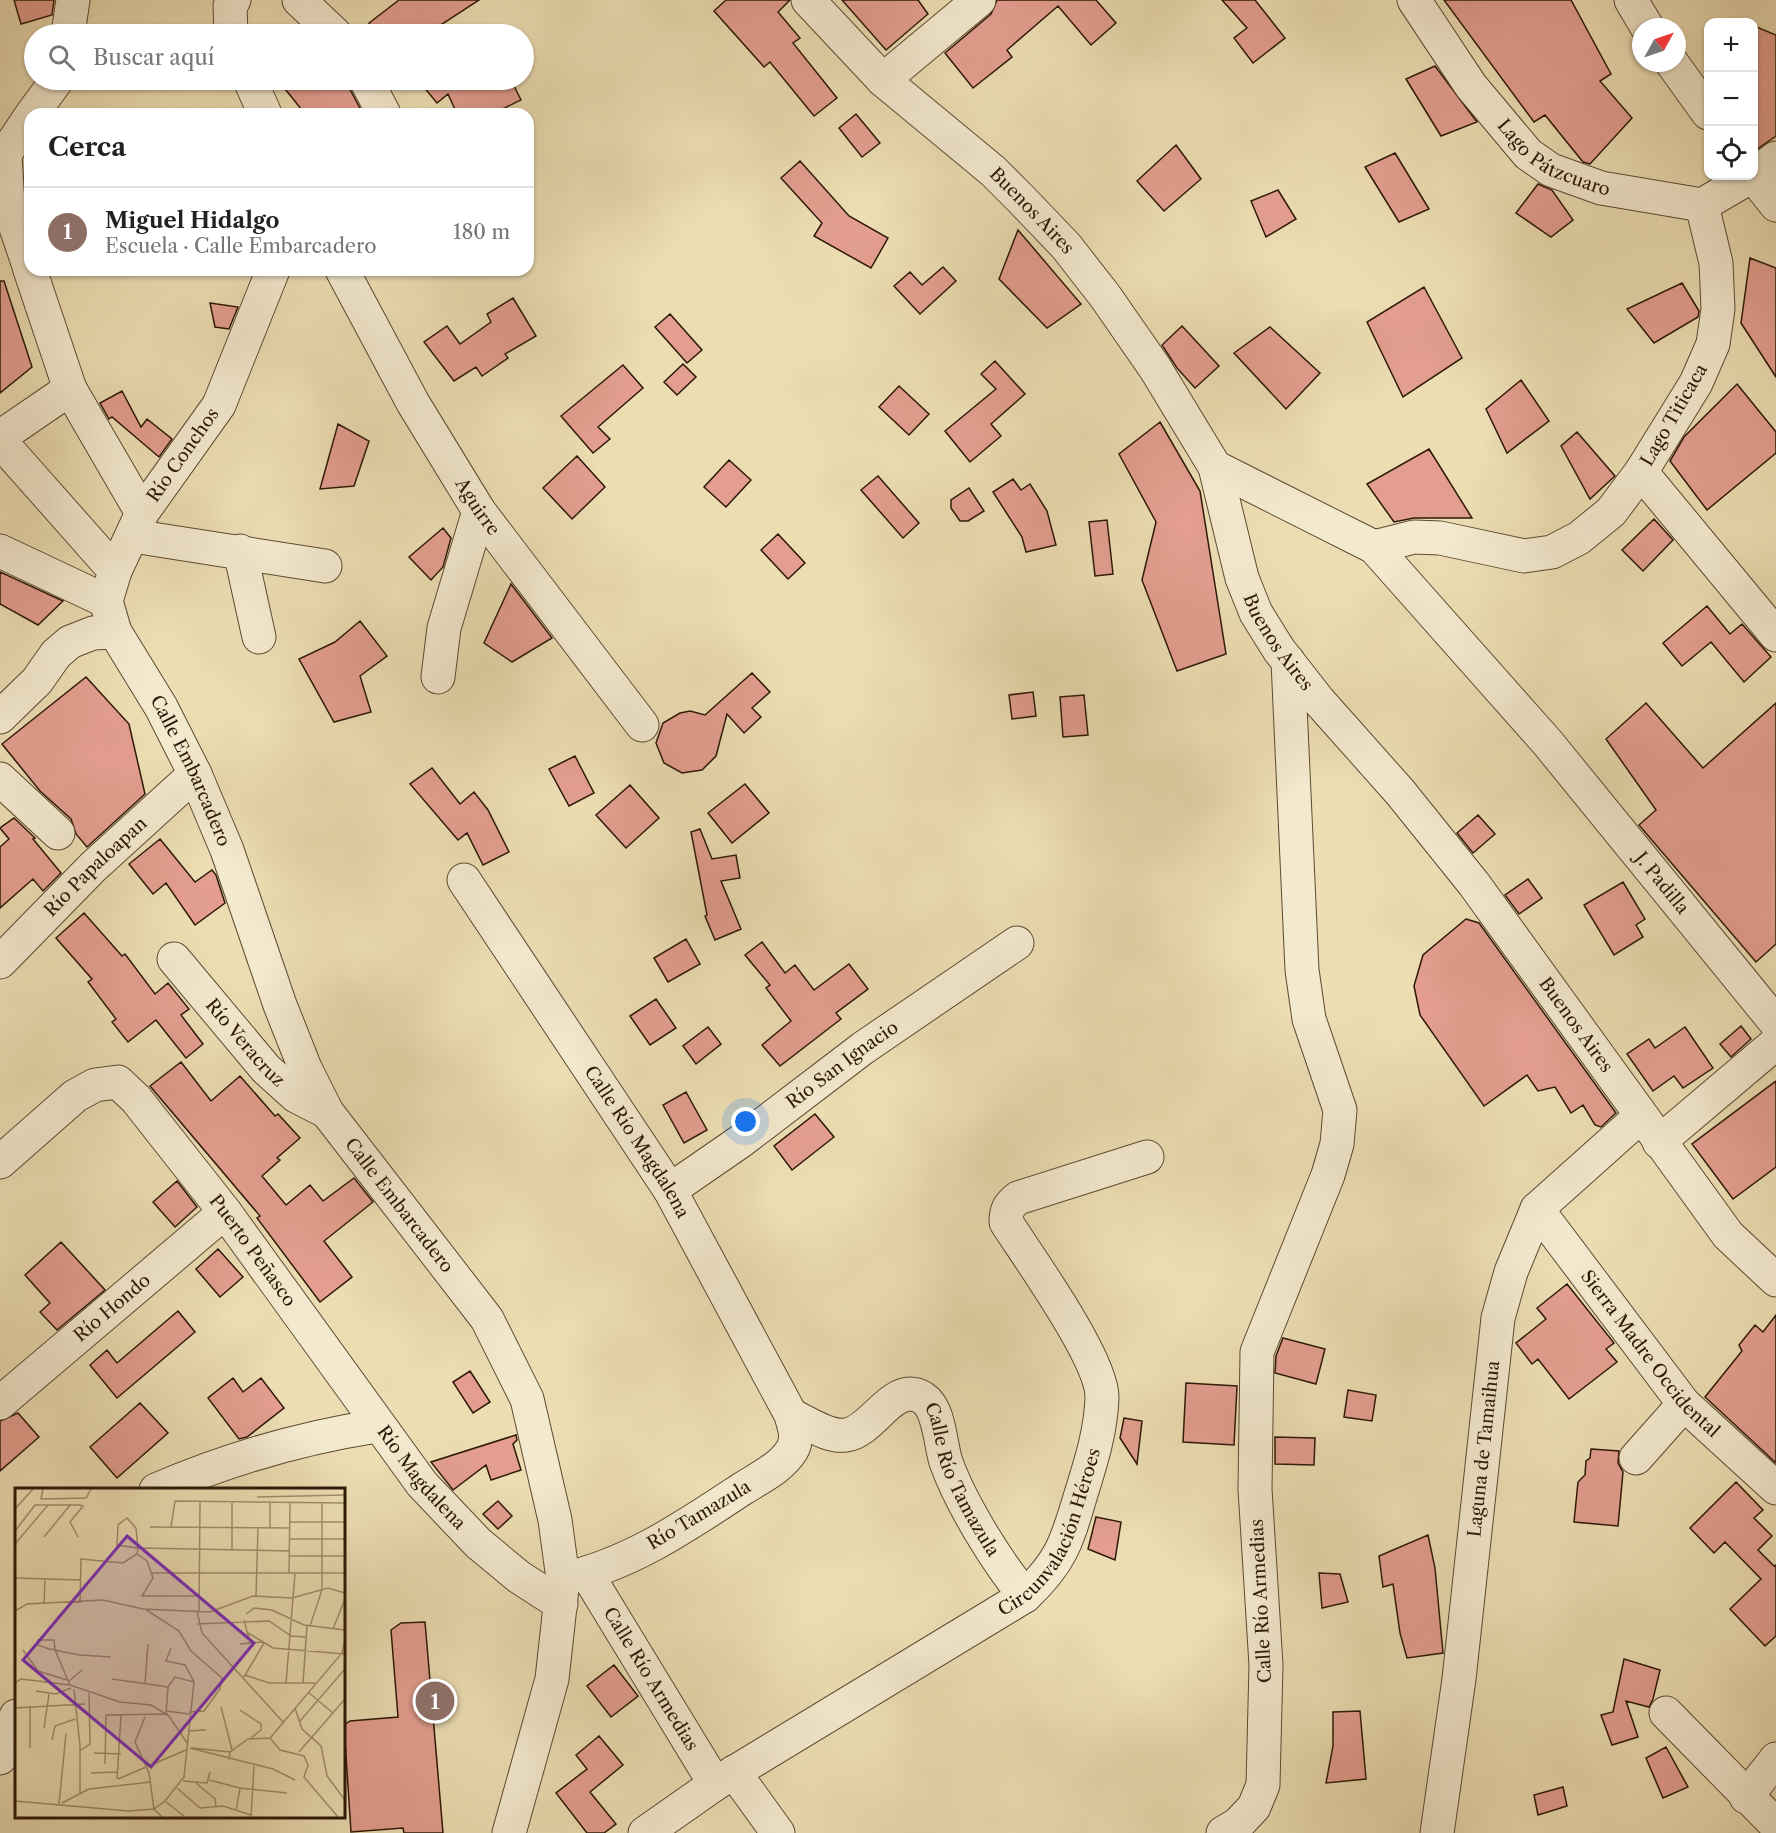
<!DOCTYPE html>
<html lang="es">
<head>
<meta charset="utf-8">
<style>
	body { margin:0; font-family:"Libre Caslon Text",serif; background:#f6f6f6; color:#222 }
	.controls { position:absolute; right:18px; top:18px; display:grid; overflow:hidden; border-radius:12px; box-shadow:0 2px 4px #0004 }
	.controls button { width:54px; height:54px; display:grid; place-items:center; padding:0; border:0; border-bottom:2px solid #e0e0e0; background:#fff; color:#222; font:30px sans-serif }
	.compass { position:absolute; left:1632px; top:18px; width:54px; height:54px; border-radius:50%; background:#fff; box-shadow:0 2px 4px #0004; rotate:50deg }
	.you { position:absolute; left:746px; top:1122px; width:21px; height:21px; margin:-15px; border:4px solid #fff; border-radius:50%; background:#1a73e8; box-shadow:0 0 0 9px #1a73e833 }
	.badge { display:grid; place-items:center; width:39px; height:39px; border-radius:50%; background:#8f2418; color:#fff; font-size:20px; font-weight:700 }
	.pin { position:absolute; translate:-50% -50%; border:3px solid #fff; box-shadow:0 2px 6px #0006 }
	.list { margin:0; padding:0; list-style:none }
	h2 { display:flex; justify-content:space-between; align-items:center; height:78px; margin:0; padding:0 24px; font-size:26px }
	h2 small { font-size:20px; font-weight:400; color:#767676 }
	.list li { display:grid; grid-template-columns:39px 1fr auto; gap:18px; align-items:center; box-sizing:border-box; height:90px; padding:0 24px; border-top:2px solid #e0e0e0 }
	.list b { display:block; font-size:22px; white-space:nowrap }
	.list p { margin:0; font-size:20px; white-space:nowrap; color:#767676 }
	.list em { font-size:20px; font-style:normal; color:#767676 }
	.icon { flex:none; width:33px; height:33px; fill:none; stroke:currentColor; stroke-width:2; stroke-linecap:round; stroke-linejoin:round }
	.map { position:relative; flex:none; width:1776px; height:1833px; overflow:hidden }
	.search { position:absolute; background:#fff; box-shadow:0 2px 4px #0004; left:24px; top:24px; width:510px; height:66px; display:flex; align-items:center; gap:15px; box-sizing:border-box; padding:0 21px; border-radius:33px; color:#767676; font-size:22px }
	.panel { position:absolute; background:#fff; box-shadow:0 2px 4px #0004; left:24px; top:108px; width:510px; height:168px; border-radius:18px }
	.map>svg:first-child { display:block }
</style>
</head>
<body>
<div class="map">
<svg width="1776" height="1833" viewBox="0 0 1776 1833">
	<rect width="100%" height="100%" fill="#ecddb3"/>
	<filter id="stains"><feTurbulence type="fractalNoise" baseFrequency=".00333" numOctaves="4"/><feColorMatrix values="0 0 0 0 .2 0 0 0 0 .09 0 0 0 0 .02 0 0 0 .5 -.17"/></filter>
	<radialGradient id="worn" r=".72"><stop offset=".6" stop-color="#630" stop-opacity="0"/><stop offset="1" stop-color="#630" stop-opacity=".3"/></radialGradient>
	<path fill="#e39e8f" stroke="#2d1807" stroke-width="1.5" d="M14 0H54L52 15 21 24Z
		M399 0H479L427 34H379L369 23Z
		M726 0H790L778 12 800 38 793 43 837 98 814 116 770 62 764 67 714 11Z
		M842 0H918L928 14 886 50Z
		M997 0H1096L1116 23 1091 45 1058 6 1007 50 1012 57 973 88 945 53 991 14Z
		M1222 0H1255L1285 38 1253 63 1234 38 1247 28Z
		M1444 0H1571L1611 74 1600 81 1632 118 1590 164 1583 162 1545 115 1534 122Z
		M1754 26 1776 35V136L1754 151Z
		M1435 66 1477 122 1441 136 1406 79Z
		M278 80H345L363 114H305Z
		M418 80H511L521 100 492 114H457L448 94 437 103Z
		M856 114 880 143 862 157 839 128Z
		M1176 145 1201 179 1164 211 1137 181Z
		M1395 153 1429 209 1399 222 1365 167Z
		M800 161 849 216 888 238 871 268 814 236 822 223 781 178Z
		M1538 184 1552 190 1573 220 1551 237 1516 213Z
		M1278 190 1296 219 1266 237 1251 201Z
		M1018 230 1081 304 1047 328 999 279Z
		M1750 258 1776 268V377L1741 323Z
		M943 267 956 281 920 314 894 286 910 272 922 285Z
		M0 281H4L32 367 0 393Z
		M1682 283 1699 311 1698 317 1654 343 1627 309Z
		M1424 287 1462 358 1403 397 1367 322Z
		M513 298 536 336 505 354 508 358 482 376 476 367 454 381 424 342 447 326 460 344 491 322 487 314Z
		M210 303 238 307 229 329 215 327Z
		M670 314 702 350 687 363 655 327Z
		M1182 326 1219 366 1195 388 1177 368 1162 345Z
		M1270 327 1320 373 1286 409 1234 353Z
		M995 361 1025 394 991 424 1001 436 970 462 945 431 996 389 981 374Z
		M683 364 696 377 677 395 664 382Z
		M623 365 643 388 598 427 610 439 593 453 561 416Z
		M1521 380 1549 421 1507 453 1486 409Z
		M1737 384 1776 432V453L1707 510 1670 461 1684 437Z
		M899 386 929 414 909 435 879 407Z
		M122 391 141 427 147 419 172 439 159 457 112 417 109 419 100 403Z
		M1160 422 1200 491 1226 654 1177 671 1142 580 1156 522 1119 454Z
		M338 424 369 441 354 486 320 489Z
		M1577 432 1615 476 1590 499 1561 446Z
		M1429 449 1472 518H1414L1394 522 1367 484Z
		M577 456 605 487 572 519 543 488Z
		M729 460 751 480 726 507 704 487Z
		M878 476 919 523 903 538 861 490Z
		M1013 479 1021 490 1030 484 1047 511 1056 545 1026 552 1022 537 993 492Z
		M969 488 984 511 968 521H960L951 508V500Z
		M1654 519 1673 540 1643 571 1622 550Z
		M1107 520 1113 574 1095 576 1089 522Z
		M443 528 451 538 443 567 431 580 409 557Z
		M778 534 805 563 788 579 761 550Z
		M0 572 63 601 38 625 0 604Z
		M511 584 552 638 512 662 484 643Z
		M1707 606 1730 634 1742 624 1771 657 1744 682 1711 642 1682 666 1663 643Z
		M360 621 387 656 360 676 371 712 334 722 299 659 335 642Z
		M752 673 770 692 752 708 761 717 744 733 727 714 716 756 702 770 682 773 664 763 656 743 663 723 680 713 690 711 705 715Z
		M86 677 129 724 145 794 87 847 76 834 71 819 40 791 2 744Z
		M1033 692 1036 716 1012 719 1009 695Z
		M1084 695 1088 735 1063 737 1060 697Z
		M1646 703 1703 768 1776 703V944L1756 962 1639 825 1656 810 1606 739Z
		M575 756 594 793 569 806 549 769Z
		M432 768 460 804 474 792 488 810 509 852 483 865 467 833 458 840 410 784Z
		M745 784 769 813 732 843 708 813Z
		M630 785 659 818 626 848 596 815Z
		M1478 815 1495 834 1473 853 1457 833Z
		M14 818 35 838 33 839 61 873 43 891 33 879 0 908V847L9 839 0 828Z
		M700 829 712 859 736 855 740 878 721 881 741 929 715 940 705 916 707 915 691 832Z
		M160 839 195 882 212 870 216 875 225 903 195 925 166 883 153 894 129 864Z
		M1528 879 1542 898 1519 914 1505 895Z
		M1623 882 1645 919 1636 925 1643 937 1614 955 1584 905Z
		M84 913 122 956 125 954 155 994 168 983 189 1009 181 1015 203 1044 186 1058 156 1020 128 1042 112 1022 116 1019 88 982 92 979 56 938Z
		M1466 919 1479 923 1616 1113 1601 1127 1595 1125 1583 1105 1571 1113 1555 1087 1538 1091 1527 1075 1484 1106 1420 1015 1414 986 1423 955Z
		M686 939 700 964 668 982 654 958Z
		M762 942 785 973 795 965 814 990 849 964 868 989 836 1013 841 1019 780 1066 762 1045 791 1021 766 988 770 985 745 955Z
		M656 999 676 1028 650 1045 630 1016Z
		M1741 1026 1751 1039 1731 1057 1720 1044Z
		M708 1027 721 1044 696 1064 683 1046Z
		M1685 1027 1713 1068 1683 1088 1674 1076 1653 1091 1627 1054 1649 1039 1655 1048Z
		M181 1062 211 1101 240 1076 275 1116 278 1114 300 1138 277 1158 280 1160 262 1176 286 1205 310 1185 323 1201 354 1178 373 1202 324 1241 352 1277 320 1302 257 1218 260 1216 150 1086Z
		M1776 1081V1167L1733 1199 1692 1144Z
		M686 1092 707 1130 684 1143 663 1105Z
		M815 1114 834 1137 792 1170 774 1146Z
		M177 1181 197 1207 175 1227 153 1202Z
		M61 1242 105 1290 57 1330 40 1312 50 1303 25 1275Z
		M218 1249 243 1277 220 1297 196 1269Z
		M1567 1284 1614 1343 1606 1349 1617 1362 1569 1399 1538 1359 1532 1364 1516 1343 1546 1319 1537 1308Z
		M178 1311 195 1332 117 1398 90 1365 107 1350 117 1363Z
		M1776 1315V1463L1705 1397 1742 1351 1739 1345 1755 1325 1763 1332Z
		M1283 1338 1325 1349 1316 1384 1275 1373 1276 1356Z
		M470 1371 490 1402 473 1413 453 1382Z
		M233 1378 243 1392 261 1378 284 1408 247 1437 239 1439 208 1398Z
		M1186 1383 1237 1386 1234 1445 1183 1442Z
		M1348 1390 1376 1395 1372 1421 1344 1417Z
		M140 1403 168 1433 117 1478 90 1447Z
		M18 1413 39 1437 0 1471V1421Z
		M1124 1418 1142 1421 1137 1464 1120 1438Z
		M516 1435 517 1440 513 1444 521 1470 491 1480 486 1465 453 1490 431 1462Z
		M1275 1437 1315 1438 1314 1465 1275 1464Z
		M1591 1449 1619 1451 1618 1463 1623 1472 1618 1526 1574 1522 1578 1482 1585 1475 1586 1461 1590 1458Z
		M1736 1482 1763 1510 1754 1518 1772 1536 1758 1550 1774 1566 1776 1565V1636L1765 1646 1730 1609 1761 1579 1725 1542 1714 1553 1690 1528Z
		M498 1501 512 1516 498 1529 483 1514Z
		M1096 1517 1121 1522 1115 1560 1088 1549Z
		M1428 1535 1435 1568 1443 1653 1407 1658 1400 1633 1393 1584 1383 1587 1379 1556Z
		M1319 1573 1340 1574 1348 1602 1322 1608Z
		M425 1622 443 1833H404L403 1828 351 1832 344 1725 350 1721 398 1717 391 1630 401 1623Z
		M1624 1659 1660 1670 1653 1699 1649 1707 1626 1701 1638 1737 1612 1745 1601 1715 1613 1712Z
		M614 1665 638 1696 611 1717 587 1686Z
		M1360 1711 1366 1779 1326 1783 1333 1746V1712Z
		M599 1736 623 1765 590 1792 616 1824 604 1833H587L556 1793 587 1769 576 1755Z
		M1666 1747 1688 1787 1663 1798 1646 1758Z
		M1563 1787 1567 1806 1538 1815 1534 1795Z"/>
	<g fill="none" stroke-linecap="round" stroke-linejoin="round">
		<defs>
			<g id="minor">
				<path d="M299 0 335 34"/>
				<path id="s1" d="M808 0 883 80 993 171 1020 198 1066 246 1105 296 1155 368 1215 467 1242 578 1256 613 1279 650 1319 701 1400 792 1474 884 1728 1235 1776 1280"/>
				<path id="s2" d="M1414 0 1471 86 1528 154 1551 170 1601 188 1702 205 1752 176"/>
				<path d="M1631 0 1647 27"/>
				<path d="M68 34 73 0"/>
				<path d="M231 34 230 6 234 0"/>
				<path d="M1672 63 1708 113"/>
				<path d="M250 80 265 114"/>
				<path d="M366 80 384 114"/>
				<path d="M883 80 979 0"/>
				<path d="M32 114 57 80"/>
				<path d="M30 117 5 154 8 204 30 269"/>
				<path d="M1754 174 1776 158"/>
				<path d="M1753 176 1776 205"/>
				<path id="s3" d="M1702 205 1716 263 1718 309 1713 344 1696 383 1641 472 1611 512 1579 538 1552 552 1524 556 1440 538 1414 537 1374 547 1547 742 1776 1023"/>
				<path d="M30 270 70 389 142 513"/>
				<path id="s4" d="M273 270 219 405 142 513 115 571 106 601 115 632 161 707 195 774 227 850 280 1005 305 1068 327 1112 487 1319 527 1399 555 1520 563 1579 552 1679 509 1833"/>
				<path id="s5" d="M342 270 413 403 479 511 642 725"/>
				<path d="M0 437 70 389"/>
				<path d="M0 441 115 571"/>
				<path d="M1215 467 1374 547"/>
				<path d="M1641 472 1776 635"/>
				<path d="M133 536 325 566"/>
				<path d="M0 551 106 601"/>
				<path d="M240 551 259 637"/>
				<path d="M438 677 444 628 479 511"/>
				<path d="M0 717 37 681 56 654 70 642 93 633 115 632"/>
				<path d="M0 779 58 833"/>
				<path id="s6" d="M464 880 670 1190 791 1415C794 1427 799 1438 792 1450 781 1468 759 1478 742 1489 686 1526 629 1565 563 1579"/>
				<path id="s7" d="M174 959 266 1069 296 1096 327 1112"/>
				<path id="s8" d="M0 962 93 867 195 774"/>
				<path d="M1659 1142 1776 1043"/>
				<path id="s9" d="M0 1162 75 1096 95 1085 118 1082 136 1099 225 1212 422 1484 478 1543 519 1577 561 1604"/>
				<path id="s10" d="M670 1190 741 1141 863 1048 1017 943"/>
				<path id="s11" d="M1537 1209 1684 1404 1776 1488"/>
				<path id="s12" d="M0 1403 225 1212"/>
				<path id="s13" d="M791 1415C807 1422 828 1438 846 1435 874 1431 893 1380 923 1398 940 1409 940 1444 946 1462 961 1504 997 1562 1025 1596"/>
				<path d="M1636 1458 1684 1404"/>
				<path d="M156 1490C228 1459 300 1438 377 1426"/>
				<path id="s14" d="M587 1574 715 1784"/>
				<path d="M1666 1713 1776 1825"/>
				<path d="M0 1758 16 1716"/>
				<path d="M734 1772 778 1833"/>
				<path d="M1746 1797 1776 1759"/>
				<path id="s15" d="M645 1833 715 1784 1025 1596C1062 1561 1067 1541 1081 1494 1091 1462 1101 1431 1102 1397 1102 1359 1029 1258 1006 1222 1006 1210 1009 1205 1018 1198L1147 1157"/>
				<path d="M1223 1833 1238 1824 1254 1807 1263 1785 1266 1665 1255 1489 1257 1352 1328 1175 1337 1144 1340 1110 1309 1019 1302 970 1288 661"/>
				<path id="s16" d="M1437 1833 1459 1679 1498 1318 1511 1272 1537 1209 1641 1116"/>
			</g>
		</defs>
		<use href="#minor" stroke="#5d4932" stroke-width="35"/>
		<use href="#minor" stroke="#f3e9ce" stroke-width="33"/>
	</g>
	<g text-anchor="middle" stroke-width="6" stroke-linejoin="round" paint-order="stroke">
		<g font-size="18" fill="#2d1807" stroke="#f3e9ce">
			<text dy="6" stroke="none"><textPath href="#s2" startOffset="216">Lago Pátzcuaro</textPath></text>
			<text dy="6" stroke="none"><textPath href="#s1" startOffset="308">Buenos Aires</textPath></text>
			<text transform="translate(1674 415) rotate(-60)" y="6">Lago Titicaca</text>
			<text transform="translate(183 455) rotate(-55)" y="6">Río Conchos</text>
			<text dy="6" stroke="none"><textPath href="#s5" startOffset="273">Aguirre</textPath></text>
			<text dy="6" stroke="none"><textPath href="#s1" startOffset="812">Buenos Aires</textPath></text>
			<text dy="6" stroke="none"><textPath href="#s4" startOffset="564">Calle Embarcadero</textPath></text>
			<text dy="6" stroke="none"><textPath href="#s8" startOffset="135">Río Papaloapan</textPath></text>
			<text dy="6" stroke="none"><textPath href="#s3" startOffset="1034">J. Padilla</textPath></text>
			<text dy="6" stroke="none"><textPath href="#s1" startOffset="1298">Buenos Aires</textPath></text>
			<text dy="6" stroke="none"><textPath href="#s7" startOffset="110">Río Veracruz</textPath></text>
			<text dy="6" stroke="none"><textPath href="#s10" startOffset="213">Río San Ignacio</textPath></text>
			<text dy="6" stroke="none"><textPath href="#s6" startOffset="314">Calle Río Magdalena</textPath></text>
			<text dy="6" stroke="none"><textPath href="#s4" startOffset="1050">Calle Embarcadero</textPath></text>
			<text dy="6" stroke="none"><textPath href="#s9" startOffset="362">Puerto Peñasco</textPath></text>
			<text dy="6" stroke="none"><textPath href="#s12" startOffset="147">Río Hondo</textPath></text>
			<text dy="6" stroke="none"><textPath href="#s11" startOffset="184">Sierra Madre Occidental</textPath></text>
			<text dy="6" stroke="none"><textPath href="#s16" startOffset="387">Laguna de Tamaihua</textPath></text>
			<text dy="6" stroke="none"><textPath href="#s9" startOffset="645">Río Magdalena</textPath></text>
			<text dy="6" stroke="none"><textPath href="#s13" startOffset="242">Calle Río Tamazula</textPath></text>
			<text transform="translate(699 1515) rotate(-31)" y="6">Río Tamazula</text>
			<text dy="6" stroke="none"><textPath href="#s15" startOffset="516">Circunvalación Héroes</textPath></text>
			<text transform="translate(1261 1601) rotate(-93)" y="6">Calle Río Armedias</text>
			<text dy="6" stroke="none"><textPath href="#s14" startOffset="123">Calle Río Armedias</textPath></text>
		</g>
	</g>
	<g transform="translate(15 1488)">
		<rect width="330" height="330" fill="#ecddb3"/>
		<path fill="none" stroke="#a08e6e" stroke-width="1.5" d="M28 1 26 11 71 10 76 1M242 9 330 7M0 21 18 1M112 30 121 40 123 60 102 57 103 37ZM275 34H330M135 39 275 40M156 39 160 13 330 15M255 40V15M0 43 20 17H65L68 18 55 34 63 49M29 49 56 16M275 51H330M0 56 33 17M217 63V15M122 66 132 73 138 90 127 108H184M274 68H330M137 85H330M274 85 275 15M0 90 66 92M241 108 243 40M65 115 66 71 108 75 122 66 123 60 275 63M29 116 30 92M130 121 164 143 176 163 207 190 205 201 189 223 174 224M0 123 12 116 88 112 128 121 195 124 238 108 277 110 313 100 330 105M182 123 187 145 268 234M184 123 185 14M231 126 239 120 257 122 289 137 330 142M229 132 235 155M182 136 254 133 276 148 291 149M295 138 307 102V15M318 141 330 111M233 145 258 160 330 166M225 156 248 154M8 162 23 183 52 192M230 187 254 195H300M229 189 249 155M97 191 153 199M53 194 67 182M0 195 6 191 55 197 105 214 136 217 154 228 172 255M130 195 133 156M271 195 280 85M288 195 292 138M55 197 40 162 39 152H23V157L34 161 40 162 54 165 65 167 96 169M153 199 160 189 179 194M59 201 65 258V305M21 203 41 206 56 200M293 204 318 225M206 219 217 262M0 220 70 216M280 220 287 241 306 258 312 288 330 312M225 222 246 236V242L236 250M152 223 174 226M151 225 153 199M130 229 120 254 134 285 139 321 147 329M285 233 330 181M29 240 34 206M173 243 191 242M255 250 327 165 330 152M255 250 265 262 289 268 293 277 289 289 323 329M37 252 40 238 60 231M15 260V218M175 260 258 281 280 292M177 260 215 264 214 272M66 262 75 256 74 203M215 264 233 251 255 250M284 264 330 211M79 265 106 266M90 276 91 227 153 226M76 285 103 284M102 291 106 227M103 291 171 262M194 292 225 300 272 305M168 293 192 295 195 284M181 295 200 311 201 319M162 300 185 320 208 318 236 327M0 313 113 323 139 321 150 313 169 289 179 194 170 177 151 173 156 160M150 313 170 329M47 315 74 301 136 294M44 316 51 246M221 323 225 300M236 329 239 278"/>
		<path fill="#7b2cbf" fill-opacity="0.15" stroke="#7b2cbf" stroke-width="3" d="M112 48 239 155 136 279 8 172Z"/>
		<rect width="330" height="330" fill="none" stroke="#2d1807" stroke-width="3"/>
	</g>
	<rect width="100%" height="100%" filter="url(#stains)"/>
	<rect width="100%" height="100%" fill="url(#worn)"/>
</svg>
<div class="controls">
<button>+</button>
<button>−</button>
<button><svg class="icon" aria-label="locate" viewBox="0 0 24 24"><circle cx="12" cy="12" r="6"/><path d="M12 2v4M12 18v4M2 12h4M18 12h4"/></svg></button>
</div>
<svg class="compass" viewBox="-18 -18 36 36"><path d="M0-13l5 13h-10z" fill="#e53935"/><path d="M0 13l5-13h-10z" fill="#767676"/></svg>
<div class="you"></div>
<div class="pin badge" style="left:435px;top:1701px;background:#8d6e63">1</div>
<div class="search"><svg class="icon" aria-label="search" viewBox="0 0 24 24"><circle cx="10" cy="10" r="6"/><path d="M15 15l6 6"/></svg>Buscar aquí</div>
<section class="panel">
<h2>Cerca<small></small></h2>
<ul class="list">
<li><span class="badge" style="background:#8d6e63">1</span><div><b>Miguel Hidalgo</b><p>Escuela · Calle Embarcadero</p></div><em>180 m</em></li>
</ul>
</section>
</div>
</body>
</html>
